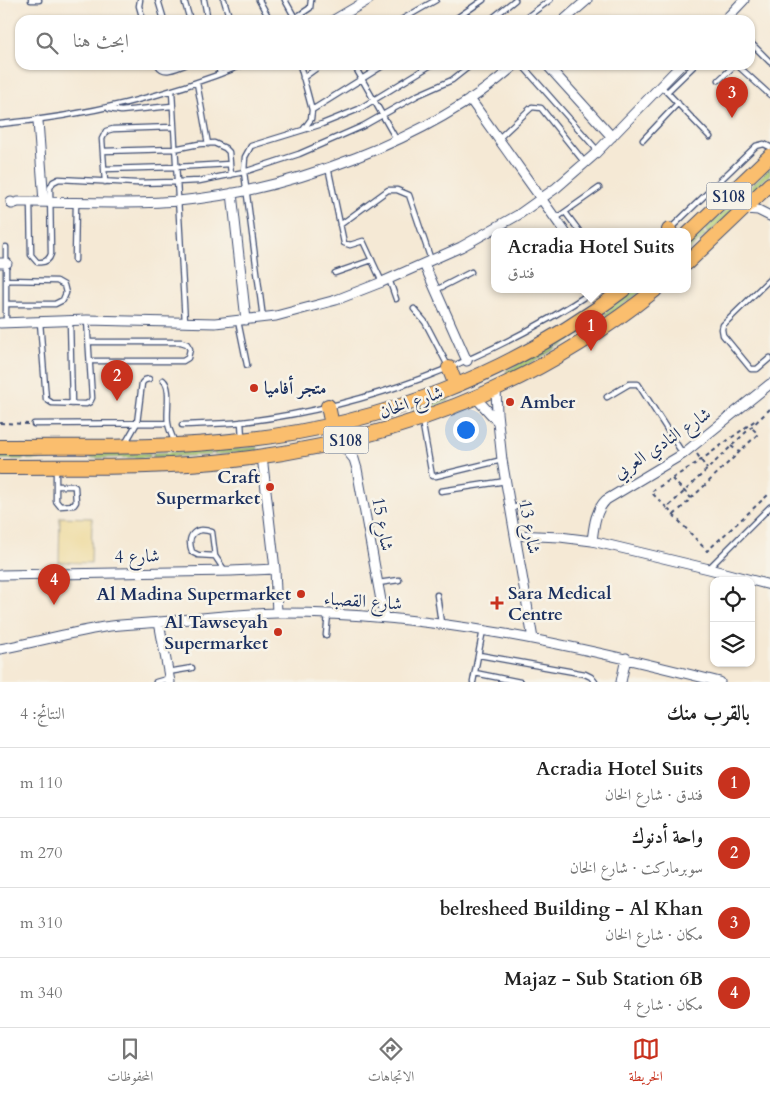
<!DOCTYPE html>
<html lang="ar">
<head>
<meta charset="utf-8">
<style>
	body { margin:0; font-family:Cardo,Amiri,serif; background:#f2f2f2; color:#222; direction:rtl }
	.controls { position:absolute; right:15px; bottom:15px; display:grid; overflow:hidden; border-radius:10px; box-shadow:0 1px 4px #0004 }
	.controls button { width:45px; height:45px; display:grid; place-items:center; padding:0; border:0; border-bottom:1px solid #e0e0e0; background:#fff; color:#222; font:25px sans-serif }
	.you { position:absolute; left:465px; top:429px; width:18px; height:18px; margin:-12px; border:4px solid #fff; border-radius:50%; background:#1a73e8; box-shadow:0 0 0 8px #1a73e833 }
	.badge { display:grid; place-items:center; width:32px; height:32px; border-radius:50%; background:#c8321e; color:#fff; font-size:16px; font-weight:700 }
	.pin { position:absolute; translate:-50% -41px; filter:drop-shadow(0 1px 2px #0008) }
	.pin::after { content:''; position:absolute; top:26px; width:18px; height:15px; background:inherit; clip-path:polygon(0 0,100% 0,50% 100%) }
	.popup { position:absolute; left:491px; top:228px; width:200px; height:65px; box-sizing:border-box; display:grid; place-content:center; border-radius:10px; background:#fff; filter:drop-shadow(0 1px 4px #0005); font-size:16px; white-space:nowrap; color:#767676 }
	.popup b { font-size:19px; color:#222 }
	.popup::after { content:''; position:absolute; left:50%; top:100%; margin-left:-10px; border:10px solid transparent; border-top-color:#fff }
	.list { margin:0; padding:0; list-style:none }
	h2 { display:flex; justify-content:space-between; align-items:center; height:65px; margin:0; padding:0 20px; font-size:21px }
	h2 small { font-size:16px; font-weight:400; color:#767676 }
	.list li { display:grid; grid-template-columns:32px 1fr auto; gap:15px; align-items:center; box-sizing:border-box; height:70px; padding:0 20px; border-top:1px solid #e0e0e0 }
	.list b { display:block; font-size:19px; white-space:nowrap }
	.list p { margin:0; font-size:16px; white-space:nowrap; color:#767676 }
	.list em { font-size:16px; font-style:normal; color:#767676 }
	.icon { flex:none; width:28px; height:28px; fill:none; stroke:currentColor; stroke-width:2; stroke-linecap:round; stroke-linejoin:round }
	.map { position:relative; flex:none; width:770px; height:682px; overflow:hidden; direction:ltr }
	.search { position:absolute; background:#fff; box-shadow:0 1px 4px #0004; left:15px; right:15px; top:15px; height:55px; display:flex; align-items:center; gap:12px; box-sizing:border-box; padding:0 18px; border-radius:15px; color:#767676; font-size:19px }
	.sheet { height:345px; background:#fff }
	nav { display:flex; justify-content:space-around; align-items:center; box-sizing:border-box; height:70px; border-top:1px solid #e0e0e0; background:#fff; font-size:14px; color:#767676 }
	nav a { display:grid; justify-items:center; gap:2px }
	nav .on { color:#c8321e }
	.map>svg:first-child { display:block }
</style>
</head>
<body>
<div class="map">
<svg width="770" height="682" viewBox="0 0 770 682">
	<rect width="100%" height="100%" fill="#f7f3e8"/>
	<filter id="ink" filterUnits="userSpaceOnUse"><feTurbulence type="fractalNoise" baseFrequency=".02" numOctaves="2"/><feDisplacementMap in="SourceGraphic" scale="10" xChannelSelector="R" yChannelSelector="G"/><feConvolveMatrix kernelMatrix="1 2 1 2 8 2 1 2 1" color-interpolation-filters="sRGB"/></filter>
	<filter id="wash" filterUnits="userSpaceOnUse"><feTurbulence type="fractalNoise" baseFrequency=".0096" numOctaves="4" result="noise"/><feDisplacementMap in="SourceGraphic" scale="20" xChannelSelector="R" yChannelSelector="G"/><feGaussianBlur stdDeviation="1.12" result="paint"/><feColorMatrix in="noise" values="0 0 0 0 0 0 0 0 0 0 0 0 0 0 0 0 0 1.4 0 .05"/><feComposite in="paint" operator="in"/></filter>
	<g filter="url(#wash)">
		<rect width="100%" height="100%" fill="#f5e9d5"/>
		<path fill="#b9d479" stroke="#6a826c" d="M770 168V174L753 190 750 187Z
			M747 190 750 193 708 234 705 230Z
			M703 232 706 235 687 252V247Z
			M636 290H643L607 316 604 313Z
			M602 314 605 318 559 347 556 344Z
			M554 345 556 349 508 375 506 371Z
			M447 397 449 401 414 414 413 410Z
			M257 447 258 450 214 455V451Z
			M211 451V455L153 457V453Z
			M150 453V457L90 458V454Z
			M86 454V458L27 459V455Z
			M0 455H24V459H0Z"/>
		<path fill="#eeda9e" stroke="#84847e" d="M60 517 92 518 91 563 59 562Z"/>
	</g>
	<g filter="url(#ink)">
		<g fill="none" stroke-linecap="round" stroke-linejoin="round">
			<defs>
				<path id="lane" d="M31 0H39
					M140 0 139 6 143 20
					M158 0 164 20
					M184 0 190 20
					M204 0 208 20
					M224 0 230 20
					M259 0 270 20
					M285 0 295 18
					M292 20 310 8 311 0
					M401 20 436 0
					M454 20 483 0
					M490 20 515 0
					M523 20 550 0
					M750 42 770 62
					M158 65C164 75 176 68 185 65
					M218 65 220 74
					M354 65 396 139
					M522 65 598 151
					M737 65 770 95
					M303 78 321 65
					M719 80 735 65
					M197 83 208 144
					M661 86 710 137
					M172 91 185 322
					M667 92 695 65
					M109 109 121 111 172 106
					M312 110 384 65
					M0 124C84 116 165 97 243 65
					M303 130 322 124 359 109 431 65
					M498 139 532 107 541 108 585 163
					M643 140 678 103
					M103 151 174 149 199 144 214 143 225 148 229 152 231 175
					M328 167 344 243 350 245 363 241 382 282
					M104 169 176 167 230 164
					M105 182 102 139 106 131 113 129 173 127
					M30 202 31 255 37 262C44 263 49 261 51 254L50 188 53 182 59 179 136 183 176 182 199 181 244 172 299 154 363 126 418 95 452 80 471 65
					M565 212 580 232
					M555 219 599 188
					M340 225 388 190H397L409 195 431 260
					M671 228 756 146 764 144 770 147
					M6 247V323
					M75 260 76 203
					M335 273 372 260
					M389 279 396 299
					M770 279 723 325 722 329 723 335 751 369H757L770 358
					M436 290 471 272
					M6 304H55L63 300 66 293 64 285 57 281 7 280
					M414 309 425 322 448 366
					M263 318 244 172 245 157 251 146 303 130 311 119 312 110 300 65
					M70 321 72 404
					M238 321 247 365
					M40 322 46 399 52 403 86 404 90 402 92 398 87 320
					M89 342H181L187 344 190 349 188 358 183 361H90
					M163 380C172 387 166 412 168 423 169 430 172 436 175 443
					M607 397 629 384H638L683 454
					M422 420 432 476H436L502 460
					M241 422 242 438
					M34 424 168 423
					M182 425C202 424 222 424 242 422 368 407 490 360 595 290
					M125 444 137 423 142 383 145 380 149 379
					M56 468V501L60 506 74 505 76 502 75 487 73 486H56
					M441 491 506 481
					M511 509 523 504
					M215 556 198 555 192 552C186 535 195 526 212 532L215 556 225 571
					M709 568 770 507
					M378 583 399 580
					M437 595 441 623
					M326 635 328 614
					M479 655 585 674 591 677 595 682
					M168 672 192 668
					M475 673 520 682
					M156 682 170 678
					M473 682 483 630"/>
				<path id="street" d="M334 20 368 0
					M564 20 587 0
					M725 20 744 0
					M547 65 612 137
					M470 99 565 232
					M38 121 44 202
					M232 193 246 320
					M11 202 12 204 18 202H30C79 202 128 205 178 201 289 191 430 140 515 65
					M745 209 758 210 770 216
					M0 263H7
					M424 264 467 361
					M0 323 87 320 215 323 276 316 336 300 382 282 461 247 518 215 556 188 594 155 681 65
					M496 389 497 413 502 460 533 639
					M476 398 497 421
					M339 441 354 459 357 469 384 617
					M262 456 275 569 277 613
					M515 535 560 537 592 541 709 569 770 585
					M592 541C594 526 595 511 606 500L683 454 770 384
					M0 575 231 571 275 569
					M159 622 170 682
					M0 649C35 642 69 633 104 627 122 624 141 624 160 622 199 618 238 614 277 613 428 612 574 645 720 682
					M621 682 626 658"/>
				<path id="primary" d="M669 230 670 232
					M687 235 770 156
					M687 263 770 184
					M449 368 456 385
					M328 406 332 425
					M0 447C80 446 162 449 241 440 379 426 513 373 623 290
					M0 467C77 466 157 469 234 460 390 442 533 388 655 290"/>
			</defs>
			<use href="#lane" stroke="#3c4b70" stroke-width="7"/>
			<use href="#street" stroke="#3c4b70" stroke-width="11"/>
			<use href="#primary" stroke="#3c4b70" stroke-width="16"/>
			<path stroke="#3c4b70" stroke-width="2" stroke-dasharray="4 4" stroke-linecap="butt" d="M770 409 667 508 707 551 770 493
				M0 423 28 424
				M731 446 739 452
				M697 454 707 469
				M672 479 691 498
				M667 508 651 492 701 460 757 419
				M674 515 758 434 751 427"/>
			<use href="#lane" stroke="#fff" stroke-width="4.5"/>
			<use href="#street" stroke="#fff" stroke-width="9"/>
			<use href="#primary" stroke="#fabe6e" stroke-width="14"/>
		</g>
	</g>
	<g fill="#c8321e" stroke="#f7f3e8" stroke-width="2">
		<circle cx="254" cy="388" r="5"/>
		<circle cx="510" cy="402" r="5"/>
		<circle cx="270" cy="487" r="5"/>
		<circle cx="301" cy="594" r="5"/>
		<path d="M494.5 595.5h5v5h5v5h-5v5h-5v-5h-5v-5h5z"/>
		<circle cx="278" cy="632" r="5"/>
	</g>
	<g text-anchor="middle" stroke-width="5" stroke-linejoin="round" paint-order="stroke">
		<g fill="#f7f3e8" stroke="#5d6a87" stroke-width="1">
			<rect x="706.5" y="182.5" width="45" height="27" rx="4"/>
			<rect x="323.5" y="426.5" width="45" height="27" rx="4"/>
		</g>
		<g font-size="16" font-weight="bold" fill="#1b2f5e">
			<text x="729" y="202">S108</text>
			<text x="346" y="446">S108</text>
		</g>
		<g font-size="18" font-weight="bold" fill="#1b2f5e" stroke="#f7f3e8" text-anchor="start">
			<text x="264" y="394">متجر أفاميا</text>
			<text x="520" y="408">Amber</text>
			<text x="260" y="483" text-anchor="end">Craft<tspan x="260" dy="21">Supermarket</tspan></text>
			<text x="508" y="599">Sara Medical<tspan x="508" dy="21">Centre</tspan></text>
			<text x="291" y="600" text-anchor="end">Al Madina Supermarket</text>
			<text x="268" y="628" text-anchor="end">Al Tawseyah<tspan x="268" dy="21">Supermarket</tspan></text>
		</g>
		<g font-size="18" fill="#1b2f5e" stroke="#f7f3e8">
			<text transform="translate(411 402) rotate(-19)" y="6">شارع الخان</text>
			<text transform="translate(662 443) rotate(-34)" y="6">شارع النادي العربي</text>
			<text transform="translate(383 524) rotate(80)" y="6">شارع 15</text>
			<text transform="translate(530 527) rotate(80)" y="6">شارع 13</text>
			<text transform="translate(137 556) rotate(-1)" y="6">شارع 4</text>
			<text transform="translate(363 601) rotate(4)" y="6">شارع القصباء</text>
		</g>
	</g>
</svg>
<div class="controls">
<button><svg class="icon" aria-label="locate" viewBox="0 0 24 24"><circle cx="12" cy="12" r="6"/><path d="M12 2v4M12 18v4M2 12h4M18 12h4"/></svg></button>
<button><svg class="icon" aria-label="layers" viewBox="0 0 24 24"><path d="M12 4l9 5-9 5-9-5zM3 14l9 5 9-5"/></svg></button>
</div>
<div class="you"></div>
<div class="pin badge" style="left:591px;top:351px">1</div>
<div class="popup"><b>Acradia Hotel Suits</b>فندق</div>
<div class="pin badge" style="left:117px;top:401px">2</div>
<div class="pin badge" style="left:732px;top:118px">3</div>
<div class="pin badge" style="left:54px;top:605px">4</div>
<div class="search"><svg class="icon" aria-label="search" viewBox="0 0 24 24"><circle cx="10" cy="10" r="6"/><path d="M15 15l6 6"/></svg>ابحث هنا</div>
</div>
<section class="sheet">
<h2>بالقرب منك<small>النتائج: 4</small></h2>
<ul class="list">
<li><span class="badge">1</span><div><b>Acradia Hotel Suits</b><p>فندق · شارع الخان</p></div><em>110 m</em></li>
<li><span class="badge">2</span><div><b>واحة أدنوك</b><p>سوبرماركت · شارع الخان</p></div><em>270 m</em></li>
<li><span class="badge">3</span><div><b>belresheed Building - Al Khan</b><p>مكان · شارع الخان</p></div><em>310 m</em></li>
<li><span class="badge">4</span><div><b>Majaz - Sub Station 6B</b><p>مكان · شارع 4</p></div><em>340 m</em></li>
</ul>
</section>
<nav>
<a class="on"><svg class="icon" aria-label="map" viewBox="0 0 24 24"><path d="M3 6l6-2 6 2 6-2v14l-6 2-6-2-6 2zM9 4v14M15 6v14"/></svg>الخريطة</a>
<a><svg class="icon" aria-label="directions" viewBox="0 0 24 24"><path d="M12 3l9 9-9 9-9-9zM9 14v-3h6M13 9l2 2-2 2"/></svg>الاتجاهات</a>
<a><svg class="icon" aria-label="saved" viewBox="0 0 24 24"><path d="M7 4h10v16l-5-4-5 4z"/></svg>المحفوظات</a>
</nav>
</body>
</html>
